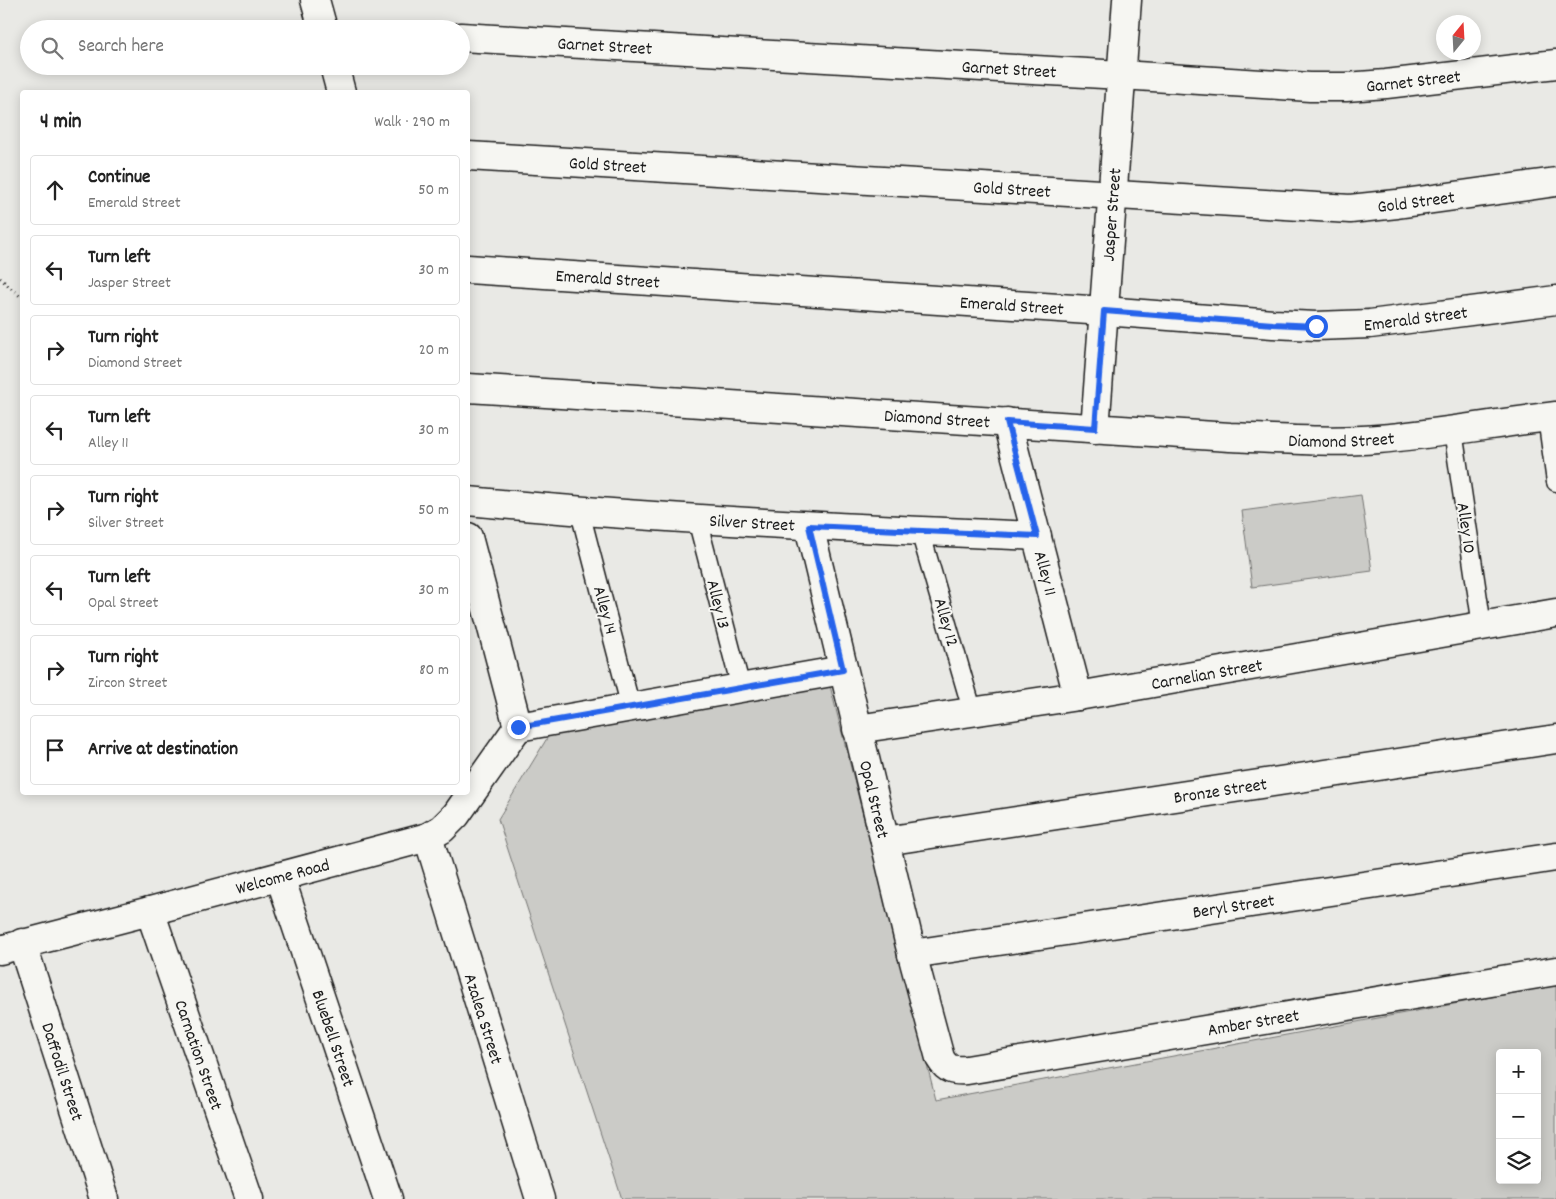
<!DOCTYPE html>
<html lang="en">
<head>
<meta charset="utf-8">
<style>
	body { margin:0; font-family:Dekko,sans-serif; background:#f6f6f6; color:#222 }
	.controls { position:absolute; right:15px; bottom:15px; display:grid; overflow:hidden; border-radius:5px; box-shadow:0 2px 12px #0003 }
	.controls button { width:45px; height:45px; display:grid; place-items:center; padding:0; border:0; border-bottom:1px solid #e0e0e0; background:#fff; color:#222; font:25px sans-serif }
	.compass { position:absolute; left:1436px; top:15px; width:45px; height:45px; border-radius:50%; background:#fff; box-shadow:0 2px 12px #0003; rotate:18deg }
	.stop { position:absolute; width:15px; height:15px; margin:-11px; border:4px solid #2563eb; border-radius:50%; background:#fff }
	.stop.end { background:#2563eb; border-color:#fff; box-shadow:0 1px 5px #0008 }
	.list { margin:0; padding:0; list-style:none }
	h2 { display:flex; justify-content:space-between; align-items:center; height:65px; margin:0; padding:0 20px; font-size:21px }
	h2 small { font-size:16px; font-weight:400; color:#767676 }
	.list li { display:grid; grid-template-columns:32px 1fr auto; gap:15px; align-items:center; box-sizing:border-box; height:70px; margin:0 10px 10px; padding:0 10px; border:1px solid #e0e0e0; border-radius:5px }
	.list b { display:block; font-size:19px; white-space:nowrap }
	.list p { margin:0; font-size:16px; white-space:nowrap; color:#767676 }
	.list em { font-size:16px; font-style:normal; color:#767676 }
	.icon { flex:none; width:28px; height:28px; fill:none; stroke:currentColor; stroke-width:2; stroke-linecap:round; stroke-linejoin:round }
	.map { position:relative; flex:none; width:1556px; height:1199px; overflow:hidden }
	.search { position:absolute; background:#fff; box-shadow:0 2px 12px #0003; left:20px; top:20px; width:450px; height:55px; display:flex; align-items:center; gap:12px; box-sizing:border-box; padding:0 18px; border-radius:28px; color:#767676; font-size:19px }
	.panel { position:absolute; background:#fff; box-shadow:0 2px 12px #0003; left:20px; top:90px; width:450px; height:705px; border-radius:5px }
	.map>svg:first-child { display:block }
</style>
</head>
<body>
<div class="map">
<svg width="1556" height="1199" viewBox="0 0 1556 1199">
	<rect width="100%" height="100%" fill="#e9e9e5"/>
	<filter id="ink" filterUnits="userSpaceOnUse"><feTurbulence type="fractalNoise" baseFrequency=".02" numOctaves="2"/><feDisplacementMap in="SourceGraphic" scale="10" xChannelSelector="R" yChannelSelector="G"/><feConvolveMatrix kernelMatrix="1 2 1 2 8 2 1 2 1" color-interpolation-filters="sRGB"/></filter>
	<g filter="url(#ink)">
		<path fill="#cbcbc7" stroke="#747472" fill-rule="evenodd" d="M1361 495 1372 571 1252 587 1242 511Z
			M829 682 936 1100 1556 985V1199H622L498 819 549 735ZM1500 1053H1537V1180H1500Z"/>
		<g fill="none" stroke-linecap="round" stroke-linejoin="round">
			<defs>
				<path id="lane" d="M1547 417 1556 482
					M1453 431 1482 626
					M580 512 631 708
					M697 519 741 688
					M920 531 973 713"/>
				<g id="street">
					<path d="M315 0 323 29"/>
					<path id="s1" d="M461 37 1121 75 1310 87H1346L1386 84 1556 64"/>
					<path d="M334 66 341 92"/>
					<path id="s2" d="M468 156 1350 209 1397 204 1556 182"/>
					<path id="s3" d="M468 269 1104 311 1273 324 1316 326 1370 324 1556 300"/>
					<path id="s4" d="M468 388 1230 437C1279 439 1329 443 1378 439 1438 434 1497 423 1556 416"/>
					<path id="s5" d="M1007 422 1078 696"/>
					<path id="s6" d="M1095 429 1127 0"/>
					<path id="s7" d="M468 501C657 519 847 528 1037 536"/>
					<path id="s8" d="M809 526 912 954 940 1058C947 1070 953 1071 967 1070L1556 971"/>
					<path d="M468 537 518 727"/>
					<path d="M518 727 843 670"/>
					<path id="s9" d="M857 729 1078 696 1556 613"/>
					<path id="s10" d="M428 837 540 1199"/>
					<path id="s11" d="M885 841 1556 739"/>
					<path id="s12" d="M280 877 388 1199"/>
					<path id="s13" d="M150 911 249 1199"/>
					<path id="s14" d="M22 943 104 1199"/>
					<path id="s15" d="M0 950 150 911 428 837 442 829 456 815 518 727"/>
					<path id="s16" d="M912 954 1556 857"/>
				</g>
			</defs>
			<use href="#lane" stroke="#1c1c1c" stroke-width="21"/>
			<use href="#street" stroke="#1c1c1c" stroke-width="31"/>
			<path stroke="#1c1c1c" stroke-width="3" stroke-dasharray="1 4" stroke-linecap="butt" d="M0 278 22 298"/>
			<use href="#lane" stroke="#f6f6f2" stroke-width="18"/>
			<use href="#street" stroke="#f6f6f2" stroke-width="28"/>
		</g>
	</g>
	<g fill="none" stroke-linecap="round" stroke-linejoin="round" filter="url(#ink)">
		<path stroke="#2563eb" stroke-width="6" d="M518 727 843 670 809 526 1037 536 1007 422 1095 428 1104 311 1273 324 1316 326"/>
	</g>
	<g text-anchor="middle" stroke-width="4" stroke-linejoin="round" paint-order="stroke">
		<g font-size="18" fill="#1c1c1c" stroke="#f6f6f2">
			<text dy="6" stroke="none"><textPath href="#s1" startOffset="144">Garnet Street</textPath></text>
			<text dy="6" stroke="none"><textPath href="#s1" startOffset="549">Garnet Street</textPath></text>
			<text dy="6" stroke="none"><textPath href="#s1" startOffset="954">Garnet Street</textPath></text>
			<text dy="6" stroke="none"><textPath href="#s2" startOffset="140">Gold Street</textPath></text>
			<text dy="6" stroke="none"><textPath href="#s2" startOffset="545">Gold Street</textPath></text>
			<text dy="6" stroke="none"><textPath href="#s2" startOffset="950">Gold Street</textPath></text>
			<text dy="6" stroke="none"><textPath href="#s6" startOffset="215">Jasper Street</textPath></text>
			<text dy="6" stroke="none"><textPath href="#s3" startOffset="140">Emerald Street</textPath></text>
			<text dy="6" stroke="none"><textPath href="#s3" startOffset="545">Emerald Street</textPath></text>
			<text dy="6" stroke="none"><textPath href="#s3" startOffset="950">Emerald Street</textPath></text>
			<text dy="6" stroke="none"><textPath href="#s4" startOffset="470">Diamond Street</textPath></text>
			<text dy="6" stroke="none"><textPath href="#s4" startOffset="875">Diamond Street</textPath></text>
			<text dy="6" stroke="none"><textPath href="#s7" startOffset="285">Silver Street</textPath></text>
			<text transform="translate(1467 528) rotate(82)" y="6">Alley 10</text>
			<text dy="6" stroke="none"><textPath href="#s5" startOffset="156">Alley 11</textPath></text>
			<text transform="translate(719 604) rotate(76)" y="6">Alley 13</text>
			<text transform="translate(606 610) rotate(75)" y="6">Alley 14</text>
			<text transform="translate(947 622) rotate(74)" y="6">Alley 12</text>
			<text dy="6" stroke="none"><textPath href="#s9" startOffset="354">Carnelian Street</textPath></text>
			<text dy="6" stroke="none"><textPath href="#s11" startOffset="339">Bronze Street</textPath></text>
			<text dy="6" stroke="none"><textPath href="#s8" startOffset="281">Opal Street</textPath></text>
			<text dy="6" stroke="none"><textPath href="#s15" startOffset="292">Welcome Road</textPath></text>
			<text dy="6" stroke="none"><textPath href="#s16" startOffset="325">Beryl Street</textPath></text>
			<text dy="6" stroke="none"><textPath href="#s10" startOffset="190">Azalea Street</textPath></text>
			<text dy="6" stroke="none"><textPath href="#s8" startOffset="870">Amber Street</textPath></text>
			<text dy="6" stroke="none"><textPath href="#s12" startOffset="170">Bluebell Street</textPath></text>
			<text dy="6" stroke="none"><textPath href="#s13" startOffset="152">Carnation Street</textPath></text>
			<text dy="6" stroke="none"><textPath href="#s14" startOffset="135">Daffodil Street</textPath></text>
		</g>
	</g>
</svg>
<div class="controls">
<button>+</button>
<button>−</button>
<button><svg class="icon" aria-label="layers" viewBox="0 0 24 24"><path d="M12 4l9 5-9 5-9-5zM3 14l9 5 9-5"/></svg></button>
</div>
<svg class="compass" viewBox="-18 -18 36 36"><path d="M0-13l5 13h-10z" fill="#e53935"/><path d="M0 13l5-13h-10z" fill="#767676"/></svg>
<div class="stop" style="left:1316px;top:326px"></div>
<div class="stop end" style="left:518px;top:727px"></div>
<div class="search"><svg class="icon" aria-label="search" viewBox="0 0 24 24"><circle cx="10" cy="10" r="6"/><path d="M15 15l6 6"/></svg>Search here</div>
<section class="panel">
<h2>4 min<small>Walk · 290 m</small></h2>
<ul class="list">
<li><svg class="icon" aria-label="ahead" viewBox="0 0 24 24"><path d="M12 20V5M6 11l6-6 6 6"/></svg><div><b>Continue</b><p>Emerald Street</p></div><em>50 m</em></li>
<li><svg class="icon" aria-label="left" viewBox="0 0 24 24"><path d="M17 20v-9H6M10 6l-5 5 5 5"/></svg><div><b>Turn left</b><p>Jasper Street</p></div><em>30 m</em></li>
<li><svg class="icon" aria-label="right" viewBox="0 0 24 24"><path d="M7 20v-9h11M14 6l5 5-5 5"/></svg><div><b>Turn right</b><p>Diamond Street</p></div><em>20 m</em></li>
<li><svg class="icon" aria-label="left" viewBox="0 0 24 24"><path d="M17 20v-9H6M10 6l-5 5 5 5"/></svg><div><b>Turn left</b><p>Alley 11</p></div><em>30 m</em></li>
<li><svg class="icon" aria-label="right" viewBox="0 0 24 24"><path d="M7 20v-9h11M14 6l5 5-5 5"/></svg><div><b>Turn right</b><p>Silver Street</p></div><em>50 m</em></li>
<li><svg class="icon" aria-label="left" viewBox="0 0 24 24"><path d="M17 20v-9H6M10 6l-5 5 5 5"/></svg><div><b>Turn left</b><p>Opal Street</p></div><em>30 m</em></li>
<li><svg class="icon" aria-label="right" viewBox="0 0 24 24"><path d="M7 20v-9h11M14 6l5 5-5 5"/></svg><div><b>Turn right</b><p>Zircon Street</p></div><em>80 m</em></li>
<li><svg class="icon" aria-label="arrive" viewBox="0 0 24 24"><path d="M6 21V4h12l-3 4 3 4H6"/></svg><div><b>Arrive at destination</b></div></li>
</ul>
</section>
</div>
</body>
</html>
